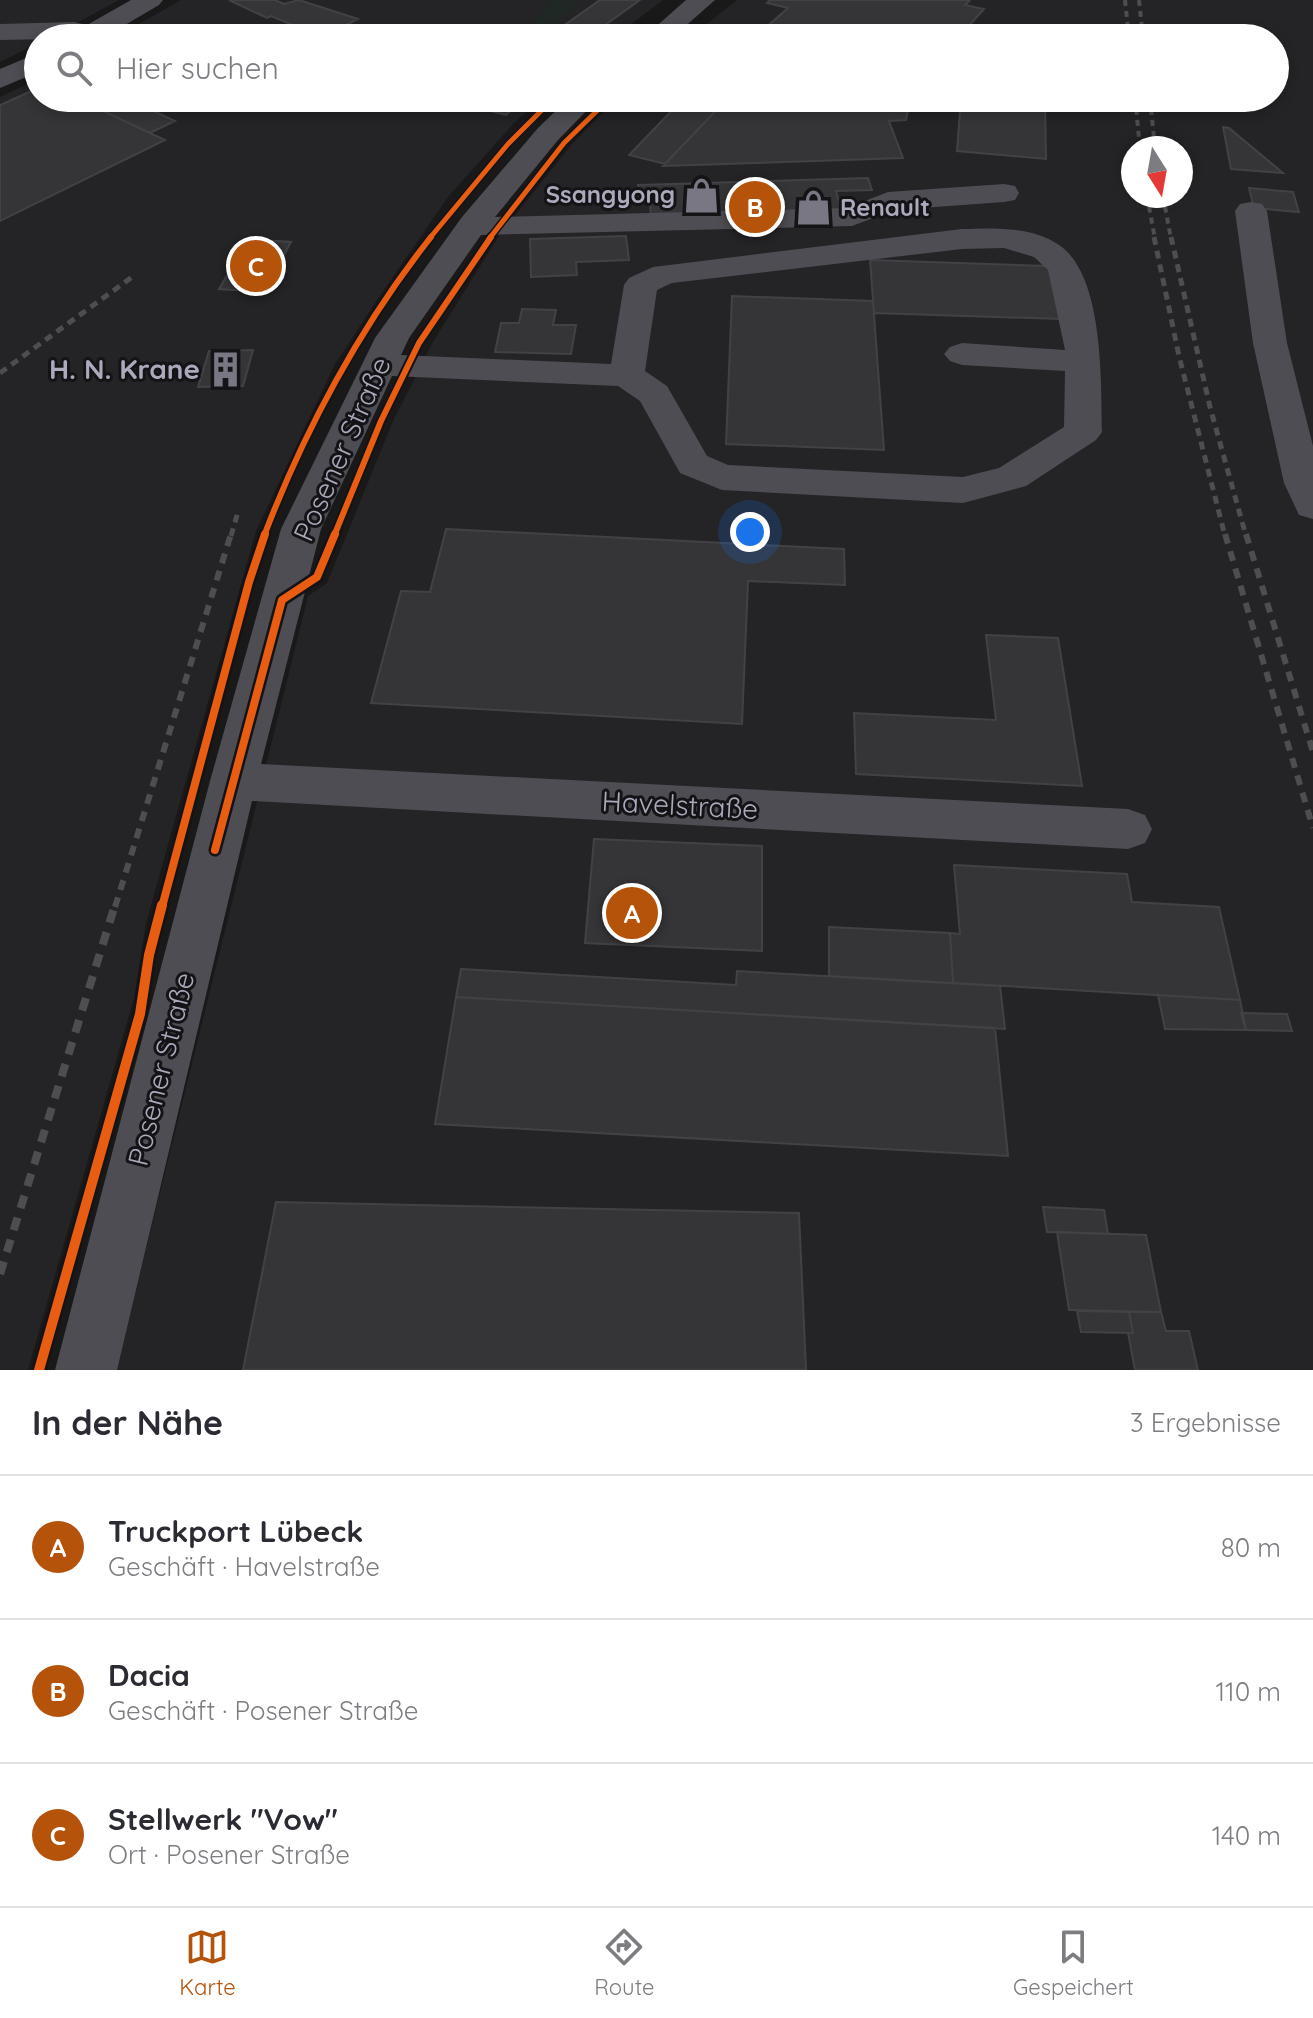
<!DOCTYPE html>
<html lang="de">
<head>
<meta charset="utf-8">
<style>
	body { margin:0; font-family:Quicksand,sans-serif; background:#f2f2f3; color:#2b2b33 }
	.compass { position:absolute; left:1121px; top:136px; width:72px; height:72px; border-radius:50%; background:#fff; box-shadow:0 4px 12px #0003; rotate:169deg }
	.you { position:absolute; left:750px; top:532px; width:28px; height:28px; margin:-20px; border:6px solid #fff; border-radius:50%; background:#1a73e8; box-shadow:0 0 0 12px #1a73e833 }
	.badge { display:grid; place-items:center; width:52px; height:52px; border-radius:50%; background:#b45309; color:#fff; font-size:26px; font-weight:700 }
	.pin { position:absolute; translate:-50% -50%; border:4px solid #fff; box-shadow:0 2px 8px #0006 }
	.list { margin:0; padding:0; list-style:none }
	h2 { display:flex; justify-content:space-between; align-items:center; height:104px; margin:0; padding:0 32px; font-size:34px }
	h2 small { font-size:26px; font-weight:400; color:#7c7c81 }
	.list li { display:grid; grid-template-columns:52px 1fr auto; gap:24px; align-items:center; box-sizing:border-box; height:144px; padding:0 32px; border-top:2px solid #e1e1e2 }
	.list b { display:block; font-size:30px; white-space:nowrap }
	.list p { margin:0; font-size:26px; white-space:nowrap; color:#7c7c81 }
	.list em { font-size:26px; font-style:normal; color:#7c7c81 }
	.icon { flex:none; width:44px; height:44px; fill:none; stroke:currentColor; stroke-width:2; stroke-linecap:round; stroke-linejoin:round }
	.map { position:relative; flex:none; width:1313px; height:1370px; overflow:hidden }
	.search { position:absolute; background:#fff; box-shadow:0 4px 12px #0003; left:24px; right:24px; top:24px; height:88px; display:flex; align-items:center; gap:20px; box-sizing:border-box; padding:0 28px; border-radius:44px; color:#7c7c81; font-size:30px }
	.sheet { height:536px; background:#fff }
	nav { display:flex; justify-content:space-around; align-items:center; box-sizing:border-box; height:112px; border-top:2px solid #e1e1e2; background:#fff; font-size:22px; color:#7c7c81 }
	nav a { display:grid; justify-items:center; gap:4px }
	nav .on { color:#b45309 }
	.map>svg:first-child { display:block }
</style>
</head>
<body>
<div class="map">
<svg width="1313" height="1370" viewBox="0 0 1313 1370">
	<rect width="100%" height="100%" fill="#19191a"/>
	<path fill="#242326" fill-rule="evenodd" d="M0 0H119L66 29 38 38V43L0 62Z
		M181 0H663L613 38H114Z
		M737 0H1313V1370H116L308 596 327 583 393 421 433 342 500 234 572 144 618 98H1275V38H689ZM1133 148H1181V196H1133Z
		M38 79V98H543L514 123 448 197 381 294 335 364 256 531 146 923 134 998 28 1370H0V97Z"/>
	<path fill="#1f2824" d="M551 0H581L543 38H524Z"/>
	<path fill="#353538" stroke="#424246" stroke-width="2" d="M229 0H275L284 4 299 0 358 19 322 37 271 16 267 18Z
		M600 0H640L587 38 556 31Z
		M770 0H970L965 5 984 9 958 38H754L788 8 767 3Z
		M38 88V98H75L165 140 0 221V105Z
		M75 98H126L175 121 150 133Z
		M490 98H524L506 115 479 108Z
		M684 98H728L665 164 629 155Z
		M728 98H910L906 120 889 121 903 158 663 166Z
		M961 98H1045L1046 159 957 151Z
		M1223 127 1229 128 1283 173 1231 169Z
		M868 178 872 190 836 191 842 213 651 220 650 204 639 199 638 185Z
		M1249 188 1293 192 1299 212 1254 208Z
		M626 236 629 260 576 262 577 275 531 277 530 239Z
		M248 239 291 242 264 292 219 289Z
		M870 260 1049 266 1060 319 874 313Z
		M732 296 873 301 884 450 726 444Z
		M522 309 556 310 553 325H576L571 354 495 352 501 323H519Z
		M253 350 243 386 198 387 209 351Z
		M446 529 844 549 845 585 748 581 742 724 371 703 401 591 430 592Z
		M986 635 1058 638 1082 786 856 774 854 713 996 720Z
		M594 839 762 846V951L585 943Z
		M954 865 1127 874 1132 902 1219 907 1240 1000 953 983 950 933 960 934Z
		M829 927 950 933 953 983 829 976Z
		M461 969 736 985 737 971 1000 986 1005 1029 456 997Z
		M1158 995 1240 1000 1246 1030 1165 1029Z
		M456 997 995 1028 1008 1156 435 1124Z
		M1241 1013 1287 1014 1292 1031 1246 1030Z
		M276 1202 799 1213 806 1370H243Z
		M1043 1207 1104 1210 1108 1234 1047 1232Z
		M1057 1232 1146 1235 1161 1312 1069 1310Z
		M1077 1311 1129 1312 1133 1333 1081 1332Z
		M1129 1312H1161L1166 1331H1189L1198 1370H1135L1128 1333H1133Z"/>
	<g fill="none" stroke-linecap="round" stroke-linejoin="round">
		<path fill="#4e4d53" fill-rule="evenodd" d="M131 0H163L159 5 103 38 0 40V24L74 22 87 25Z
			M686 0H715L672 38H643Z
			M38 53V72L0 88V69Z
			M569 98H599L558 140 495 217 847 208 888 192 1004 184 1015 186 1019 193 1015 200 1004 202 894 210 852 226 481 235 409 338 401 355 611 364 624 285 629 278 653 267 962 229C993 228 1032 226 1059 245 1104 275 1101 382 1102 432L1096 440 1026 486 963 503 722 490 680 473 640 401 618 386 392 376 321 529 261 764 1128 809 1145 815 1152 829 1145 843 1128 849 252 801 117 1370H55L210 781 281 529 375 338 462 217 538 128ZM1004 248 1034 257 1048 270 1065 350 962 343 950 347 944 354 950 361 962 365 1065 371 1064 427 999 468 963 477 728 465 707 456 667 386 645 371 657 290 672 283 962 249Z
			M1251 202 1262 204 1267 211 1287 343 1313 446V519L1299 515 1284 483 1253 343 1235 211 1240 204Z"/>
		<path stroke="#4e4e52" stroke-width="4" stroke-dasharray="6 5" stroke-linecap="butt" d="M1125 0 1129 38
			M1139 0 1143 38
			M1135 98 1140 148
			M1150 98 1155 148
			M1147 196 1155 239
			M1163 196 1171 239"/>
		<path stroke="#4e4e52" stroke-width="5" stroke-dasharray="8 6" stroke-linecap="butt" d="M1154 237 1179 356 1225 536
			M1171 237 1210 407 1246 536
			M0 373 132 277
			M231 536 238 512"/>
		<path stroke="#4e4e52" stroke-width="6" stroke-dasharray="10 8" stroke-linecap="butt" d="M1225 534 1313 828
			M1246 534 1313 752
			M115 907 231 534"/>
		<path stroke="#4e4e52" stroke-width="8" stroke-dasharray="13 10" stroke-linecap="butt" d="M0 1274 115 905"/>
		<defs>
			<path id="cycleway-far3" d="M429 239 508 144 554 98
				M489 239 564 143 610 98"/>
			<path id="cycleway-far2" d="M264 536C304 431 361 325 431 237
				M334 536 381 421 419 343 491 237"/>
			<path id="cycleway-far1" d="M215 850 282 600 317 577 335 534
				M162 907 249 582 265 534"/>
			<path id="cycleway" d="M39 1370 140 1014 149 955 162 905"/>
		</defs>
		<use href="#cycleway-far3" stroke="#141316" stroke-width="8"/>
		<use href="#cycleway-far2" stroke="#141316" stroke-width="10"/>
		<use href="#cycleway-far1" stroke="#141316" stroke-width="13"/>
		<use href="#cycleway" stroke="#141316" stroke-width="15"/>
		<use href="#cycleway-far3" stroke="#e95d12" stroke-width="5"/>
		<use href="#cycleway-far2" stroke="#e95d12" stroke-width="6"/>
		<use href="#cycleway-far1" stroke="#e95d12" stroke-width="8"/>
		<use href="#cycleway" stroke="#e95d12" stroke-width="10"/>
	</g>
	<defs>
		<symbol id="shop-bare" viewBox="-9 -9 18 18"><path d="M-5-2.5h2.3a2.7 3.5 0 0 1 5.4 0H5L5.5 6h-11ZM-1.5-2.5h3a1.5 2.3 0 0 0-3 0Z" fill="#787783" stroke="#141316" stroke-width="2.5" paint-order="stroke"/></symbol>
		<symbol id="building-bare" viewBox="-9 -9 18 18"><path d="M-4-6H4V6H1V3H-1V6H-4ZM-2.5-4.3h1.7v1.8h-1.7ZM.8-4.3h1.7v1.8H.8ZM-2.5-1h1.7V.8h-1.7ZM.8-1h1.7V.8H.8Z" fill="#787783" stroke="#141316" stroke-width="2.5" paint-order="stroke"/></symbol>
	</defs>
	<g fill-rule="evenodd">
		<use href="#shop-bare" x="676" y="170" width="51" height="51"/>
		<use href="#shop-bare" x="788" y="182" width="51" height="51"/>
		<use href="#building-bare" x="200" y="344" width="51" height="51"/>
	</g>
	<g text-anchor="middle" stroke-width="6" stroke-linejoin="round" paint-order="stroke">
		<g font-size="24" font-weight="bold" fill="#aba9bc" stroke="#141316" text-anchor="end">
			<text x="675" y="203">Ssangyong</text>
			<text x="840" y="216" text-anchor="start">Renault</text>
		</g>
		<g font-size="28" font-weight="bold" fill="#aba9bc" stroke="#141316" text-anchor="end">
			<text x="200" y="379">H. N. Krane</text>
		</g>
		<g font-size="28" fill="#aba9bc" stroke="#141316">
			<text transform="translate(342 449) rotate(-66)" y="10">Posener Straße</text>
			<text transform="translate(680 805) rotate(3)" y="10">Havelstraße</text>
			<text transform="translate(161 1069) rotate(-76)" y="10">Posener Straße</text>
		</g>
	</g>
</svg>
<svg class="compass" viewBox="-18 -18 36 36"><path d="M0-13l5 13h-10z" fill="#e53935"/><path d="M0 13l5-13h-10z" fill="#7c7c81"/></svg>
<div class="you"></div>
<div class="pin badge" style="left:632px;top:913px">A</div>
<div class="pin badge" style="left:755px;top:207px">B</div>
<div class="pin badge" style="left:256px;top:266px">C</div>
<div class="search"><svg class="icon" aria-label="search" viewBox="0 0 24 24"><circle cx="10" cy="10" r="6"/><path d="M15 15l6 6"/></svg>Hier suchen</div>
</div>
<section class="sheet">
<h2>In der Nähe<small>3 Ergebnisse</small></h2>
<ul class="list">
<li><span class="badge">A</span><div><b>Truckport Lübeck</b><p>Geschäft · Havelstraße</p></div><em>80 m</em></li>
<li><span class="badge">B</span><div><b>Dacia</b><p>Geschäft · Posener Straße</p></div><em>110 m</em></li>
<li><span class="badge">C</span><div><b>Stellwerk &quot;Vow&quot;</b><p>Ort · Posener Straße</p></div><em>140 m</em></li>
</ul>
</section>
<nav>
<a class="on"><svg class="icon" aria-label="map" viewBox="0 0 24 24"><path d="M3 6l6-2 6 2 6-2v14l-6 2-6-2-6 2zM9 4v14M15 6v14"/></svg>Karte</a>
<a><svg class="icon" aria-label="directions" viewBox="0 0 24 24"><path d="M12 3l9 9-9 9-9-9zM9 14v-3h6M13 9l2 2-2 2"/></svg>Route</a>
<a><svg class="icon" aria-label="saved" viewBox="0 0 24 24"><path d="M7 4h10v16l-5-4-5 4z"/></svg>Gespeichert</a>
</nav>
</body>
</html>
